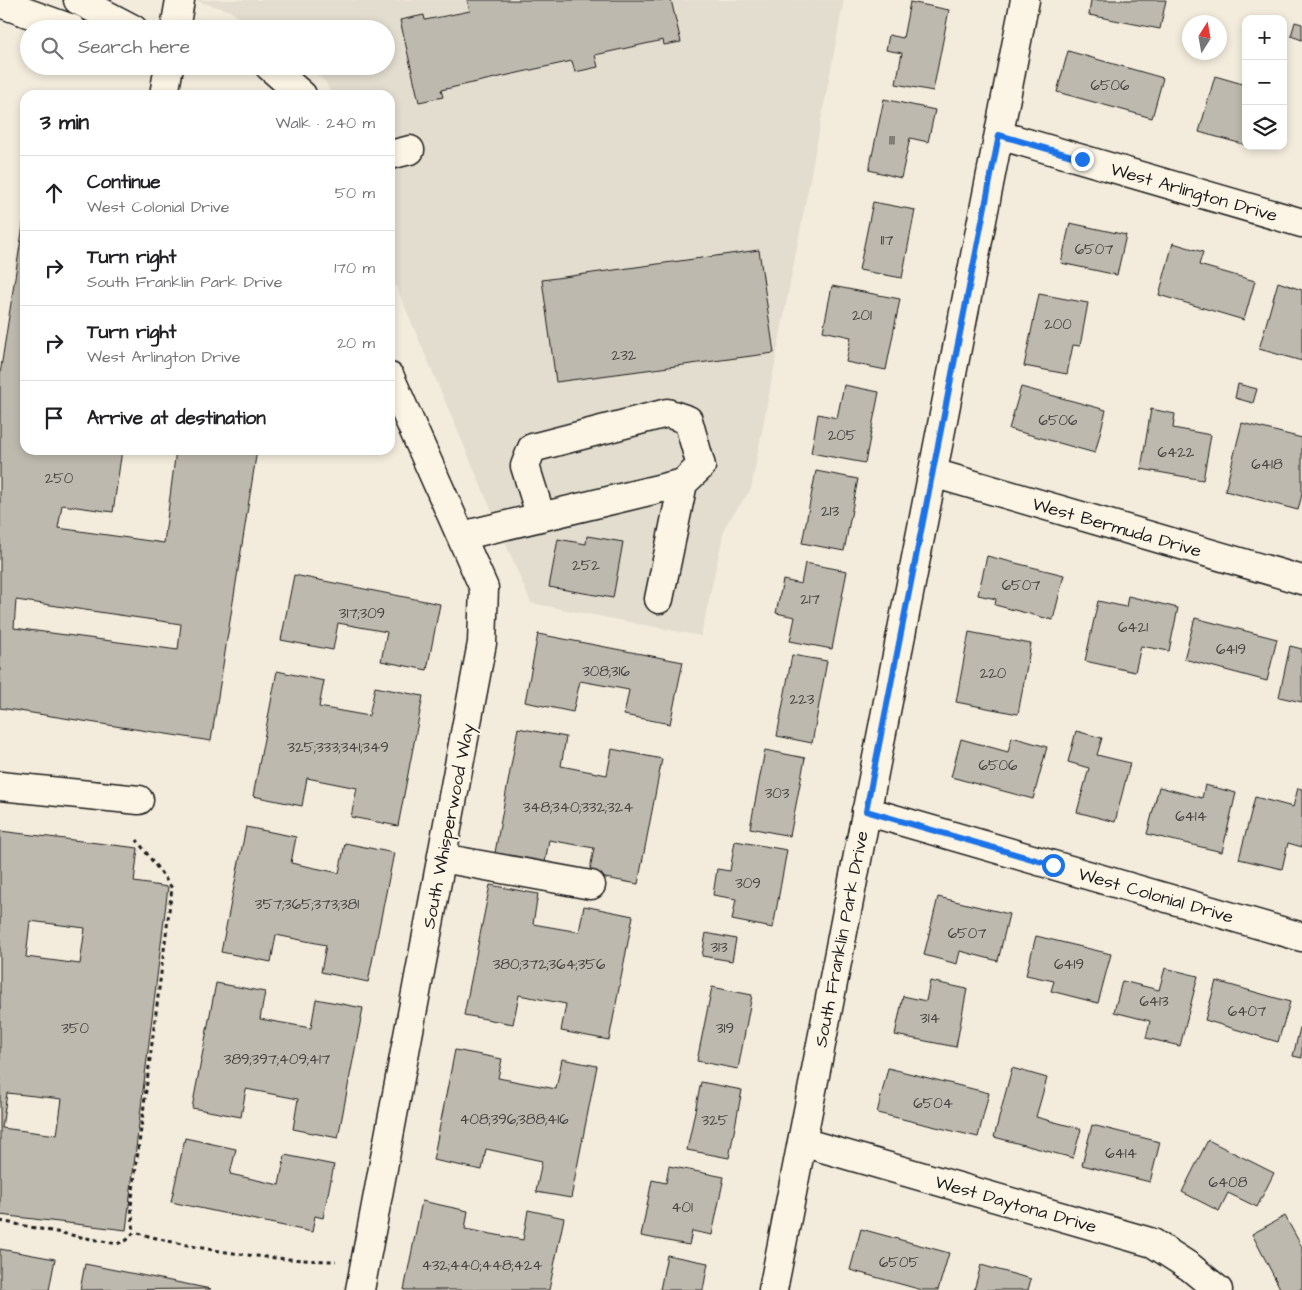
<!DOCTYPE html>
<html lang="en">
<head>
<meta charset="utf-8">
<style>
	body { margin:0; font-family:"Architects Daughter",sans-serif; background:#f6f6f6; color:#202124 }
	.controls { position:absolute; right:15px; top:15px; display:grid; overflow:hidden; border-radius:10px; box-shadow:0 2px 8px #0003 }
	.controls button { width:45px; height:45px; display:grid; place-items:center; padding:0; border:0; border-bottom:1px solid #e0e0e0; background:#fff; color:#202124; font:25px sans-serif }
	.compass { position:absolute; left:1182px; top:15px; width:45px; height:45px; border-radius:50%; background:#fff; box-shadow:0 2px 8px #0003; rotate:11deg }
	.stop { position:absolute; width:15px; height:15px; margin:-11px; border:4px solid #1a73e8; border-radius:50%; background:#fff }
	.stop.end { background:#1a73e8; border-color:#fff; box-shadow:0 1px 5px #0008 }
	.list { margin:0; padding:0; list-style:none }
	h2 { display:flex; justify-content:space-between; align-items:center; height:65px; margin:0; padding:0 20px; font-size:21px }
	h2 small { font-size:16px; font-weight:400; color:#757577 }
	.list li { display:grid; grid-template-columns:32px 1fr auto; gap:15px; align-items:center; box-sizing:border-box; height:75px; padding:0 20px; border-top:1px solid #e0e0e0 }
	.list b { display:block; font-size:19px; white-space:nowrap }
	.list p { margin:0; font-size:16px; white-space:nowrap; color:#757577 }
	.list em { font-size:16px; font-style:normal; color:#757577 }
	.icon { flex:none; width:28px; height:28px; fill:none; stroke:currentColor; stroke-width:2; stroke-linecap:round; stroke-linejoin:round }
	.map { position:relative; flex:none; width:1302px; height:1290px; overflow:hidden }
	.search { position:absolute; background:#fff; box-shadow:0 2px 8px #0003; left:20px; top:20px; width:375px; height:55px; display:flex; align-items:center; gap:12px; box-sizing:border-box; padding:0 18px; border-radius:28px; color:#757577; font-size:19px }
	.panel { position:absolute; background:#fff; box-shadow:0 2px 8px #0003; left:20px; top:90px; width:375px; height:365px; border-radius:15px }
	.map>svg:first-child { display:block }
</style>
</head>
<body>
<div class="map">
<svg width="1302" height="1290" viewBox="0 0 1302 1290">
	<rect width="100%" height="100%" fill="#f3ecdd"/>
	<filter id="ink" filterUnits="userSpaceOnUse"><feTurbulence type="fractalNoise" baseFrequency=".02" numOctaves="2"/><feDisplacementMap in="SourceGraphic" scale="10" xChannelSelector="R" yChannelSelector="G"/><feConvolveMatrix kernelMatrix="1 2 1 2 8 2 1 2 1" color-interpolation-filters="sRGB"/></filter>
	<g filter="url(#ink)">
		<path fill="#e3ddcf" d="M194 0H844L751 489 725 526 701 636 531 603 390 272V95H331L326 82 305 66H386V29H254L230 11Z"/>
		<path fill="#beb9ae" stroke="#1c1c1c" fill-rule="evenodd" d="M467 0H671L681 42 664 45 663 40 595 55 598 67 575 72 572 61 441 90 443 97 419 102 400 20 424 15 425 20 470 11Z
			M1091 0H1166L1160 29 1089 15Z
			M910 2 949 10 933 91 896 84 902 53 886 50 889 35 903 38Z
			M1295 22 1302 24V40L1291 36Z
			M1068 51 1163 78 1152 118 1057 92Z
			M1215 76 1246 85V145L1199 132Z
			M884 99 935 110 928 142 910 138 901 178 869 170Z
			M873 202 915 210 902 278 859 270Z
			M25 213V450H122L113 512 62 505 58 528 164 543 176 450H257L211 741 0 708V374ZM16 600 181 624 178 650 14 628Z
			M1070 223 1126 235 1117 275 1061 263Z
			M1173 243 1203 252 1199 265 1255 281 1244 320 1159 295Z
			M759 250 774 353 556 382 542 280Z
			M1278 282 1302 290V361L1259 349Z
			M832 286 900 299 886 370 846 362 851 337 823 331Z
			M1039 294 1088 303 1080 346 1073 345 1067 374 1024 366Z
			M1238 384 1257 389 1253 403 1235 398Z
			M844 385 879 392 865 463 811 453 818 414 837 418Z
			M1021 387 1106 410 1095 453 1009 429Z
			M1151 409 1175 414 1173 428 1211 435 1203 480 1141 469Z
			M1242 423 1302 438V494L1298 510 1225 491Z
			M816 471 858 479 844 551 802 543Z
			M587 536 623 542 613 598 549 587 558 539 586 544Z
			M987 556 1064 575 1053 620 995 605 996 599 978 595Z
			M805 563 847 571 832 649 790 641 795 617 776 613 783 580 801 584Z
			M294 575 440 604 427 670 381 661 387 632 338 623 333 650 281 640Z
			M1128 596 1178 608 1169 651 1141 646 1135 672 1085 661 1098 601 1126 607Z
			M1195 618 1277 639 1267 681 1184 659Z
			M969 632 1031 644 1018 714 956 702Z
			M538 634 683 662 670 724 624 715 629 690 580 681 573 712 525 702Z
			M1290 646 1302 649V702L1279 697Z
			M792 655 827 661 812 743 777 736Z
			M277 671 324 681 319 707 369 716 375 687 423 696 398 826 351 817 357 788 307 778 302 806 253 796Z
			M518 728 566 737 561 766 607 775 612 749 662 759 638 884 589 875 594 848 549 840 544 868 494 858Z
			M1076 731 1102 738 1097 755 1130 763 1115 822 1077 812 1089 768 1068 762Z
			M1012 737 1047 747 1033 799 951 777 961 739 1008 752Z
			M765 750 805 758 790 836 750 828Z
			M1205 785 1236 793 1222 852 1147 834 1159 787 1202 798Z
			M1298 788 1302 789V847L1288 843 1282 869 1239 859 1255 797 1293 807Z
			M246 827 296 837 291 863 339 873 345 843 394 853 368 982 321 972 326 945 276 935 271 962 221 952Z
			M0 831 138 848 134 882 168 887 126 1230 0 1215ZM30 921 85 928 80 964 26 957ZM7 1093 62 1099 57 1135 2 1128Z
			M735 841 787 850 773 928 732 920 736 899 713 895 717 869 730 871Z
			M490 885 538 894 533 924 579 932 584 906 633 916 609 1040 561 1031 566 1004 519 995 513 1024 464 1015Z
			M938 897 1009 914 998 961 960 951 957 964 924 955Z
			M706 933 736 939 732 961 702 956Z
			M1036 936 1111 954 1098 1003 1051 991 1054 981 1026 975Z
			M1165 968 1198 976 1180 1046 1146 1038 1150 1021 1114 1012 1122 981 1159 990Z
			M930 981 967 989 956 1047 895 1035 903 996 926 1001Z
			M1216 981 1290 1002 1278 1042 1205 1020Z
			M216 983 265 992 260 1019 311 1028 316 999 363 1008 338 1138 293 1129 298 1099 246 1089 241 1117 192 1108Z
			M712 987 752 995 738 1069 697 1061Z
			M1302 1020V1058L1293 1056Z
			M455 1050 502 1059 498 1078 556 1089 562 1059 597 1066 571 1198 536 1192 542 1161 486 1149 482 1170 433 1160Z
			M888 1068 989 1093 978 1137 877 1113Z
			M1012 1068 1047 1078 1036 1117 1081 1129 1073 1158 994 1137Z
			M701 1082 742 1090 729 1158 687 1150Z
			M1092 1125 1160 1142 1150 1182 1082 1165Z
			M185 1138 236 1149 230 1174 279 1185 285 1155 334 1165 323 1218 315 1216 312 1232 171 1202Z
			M1208 1140 1274 1173 1257 1207 1228 1193 1219 1211 1182 1192Z
			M669 1166 724 1177 712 1235 692 1231 689 1245 641 1236 652 1180 666 1183Z
			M422 1201 468 1211 465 1229 523 1240 528 1210 564 1218 549 1290H404Z
			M1285 1216 1302 1247V1288L1299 1290H1281L1252 1234Z
			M861 1229 949 1253 938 1290H922L850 1270Z
			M0 1249 55 1259 49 1290H0Z
			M667 1255 708 1263 703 1290H660Z
			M85 1264 211 1289 80 1290Z
			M981 1265 1031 1279 1028 1290H974Z"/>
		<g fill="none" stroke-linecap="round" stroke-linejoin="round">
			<defs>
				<path id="minor" d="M78 0 133 29
					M0 3 72 29
					M175 29 180 0
					M269 66 302 95
					M164 95 169 66
					M999 135 1302 223
					M390 155 410 150
					M933 473 1302 580
					M461 536 683 483 701 466 688 420 667 413 532 448 525 466 541 517
					M659 599 683 483
					M0 786 139 800
					M866 811 1302 937
					M442 858 591 885
					M802 1142 1153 1243 1190 1267 1218 1290
					M360 1290 482 643 484 588 390 377
					M773 1290 1025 0"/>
			</defs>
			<use href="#minor" stroke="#1c1c1c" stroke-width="31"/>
			<path stroke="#1c1c1c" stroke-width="3" stroke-dasharray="4 4" stroke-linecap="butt" d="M0 1221 117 1244 127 1240 134 1232 131 1206 172 888 137 840
				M138 1233C195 1250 276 1261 336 1261"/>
			<use href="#minor" stroke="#fcf5e5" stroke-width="28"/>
		</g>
	</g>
	<g fill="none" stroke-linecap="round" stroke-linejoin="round" filter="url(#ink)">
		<path stroke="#1a73e8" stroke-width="6" d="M1053 865 866 811 999 135 1082 159"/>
	</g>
	<g text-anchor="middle" stroke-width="4" stroke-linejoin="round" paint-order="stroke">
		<g font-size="15" fill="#444340">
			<text x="1110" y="90">6506</text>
			<text x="892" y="145">111</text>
			<text x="887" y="245">117</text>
			<text x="1094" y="254">6507</text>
			<text x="862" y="320">201</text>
			<text x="1058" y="329">200</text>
			<text x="624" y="360">232</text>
			<text x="1058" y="425">6506</text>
			<text x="842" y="440">205</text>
			<text x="1176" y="457">6422</text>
			<text x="1267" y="469">6418</text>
			<text x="59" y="483">250</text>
			<text x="830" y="516">213</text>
			<text x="586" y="570">252</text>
			<text x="1021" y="590">6507</text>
			<text x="810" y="604">217</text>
			<text x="362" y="618">317;309</text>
			<text x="1133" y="632">6421</text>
			<text x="1231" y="654">6419</text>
			<text x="606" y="676">308;316</text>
			<text x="993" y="678">220</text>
			<text x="802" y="704">223</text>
			<text x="338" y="752">325;333;341;349</text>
			<text x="998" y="770">6506</text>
			<text x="777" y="798">303</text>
			<text x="578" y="812">348;340;332;324</text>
			<text x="1191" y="821">6414</text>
			<text x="748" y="888">309</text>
			<text x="307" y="909">357;365;373;381</text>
			<text x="967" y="938">6507</text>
			<text x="719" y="952">313</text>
			<text x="549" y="969">380;372;364;356</text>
			<text x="1069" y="969">6419</text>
			<text x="1154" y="1006">6413</text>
			<text x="1247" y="1016">6407</text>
			<text x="930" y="1023">314</text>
			<text x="75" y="1033">350</text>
			<text x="725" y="1033">319</text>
			<text x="277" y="1064">389;397;409;417</text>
			<text x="933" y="1108">6504</text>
			<text x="514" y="1124">408;396;388;416</text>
			<text x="715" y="1125">325</text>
			<text x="1121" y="1158">6414</text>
			<text x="1228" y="1187">6408</text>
			<text x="682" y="1212">401</text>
			<text x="899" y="1267">6505</text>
			<text x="482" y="1270">432;440;448;424</text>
		</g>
		<g font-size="18" fill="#1c1c1c" stroke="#fcf5e5">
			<text transform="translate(1194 192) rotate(16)" y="6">West Arlington Drive</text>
			<text transform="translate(1117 527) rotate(16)" y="6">West Bermuda Drive</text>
			<text transform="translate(448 826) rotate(-79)" y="6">South Whisperwood Way</text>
			<text transform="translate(1156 895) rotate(16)" y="6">West Colonial Drive</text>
			<text transform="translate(841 939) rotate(-79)" y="6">South Franklin Park Drive</text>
			<text transform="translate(1016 1204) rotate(16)" y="6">West Daytona Drive</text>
		</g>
	</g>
</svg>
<div class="controls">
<button>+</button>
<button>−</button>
<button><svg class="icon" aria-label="layers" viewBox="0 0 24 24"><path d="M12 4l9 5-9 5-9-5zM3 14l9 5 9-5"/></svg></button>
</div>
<svg class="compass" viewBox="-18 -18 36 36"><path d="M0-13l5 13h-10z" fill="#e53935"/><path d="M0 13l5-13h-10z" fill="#757577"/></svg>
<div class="stop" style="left:1053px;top:865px"></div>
<div class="stop end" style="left:1082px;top:159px"></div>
<div class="search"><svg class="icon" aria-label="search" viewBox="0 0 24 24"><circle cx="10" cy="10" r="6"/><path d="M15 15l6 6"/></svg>Search here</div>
<section class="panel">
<h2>3 min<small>Walk · 240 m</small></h2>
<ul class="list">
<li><svg class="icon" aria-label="ahead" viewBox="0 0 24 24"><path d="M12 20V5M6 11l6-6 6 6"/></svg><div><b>Continue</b><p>West Colonial Drive</p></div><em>50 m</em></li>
<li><svg class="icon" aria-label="right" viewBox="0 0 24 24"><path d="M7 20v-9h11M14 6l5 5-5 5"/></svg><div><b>Turn right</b><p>South Franklin Park Drive</p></div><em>170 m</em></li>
<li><svg class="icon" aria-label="right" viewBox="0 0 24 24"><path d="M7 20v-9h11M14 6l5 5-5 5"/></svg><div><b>Turn right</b><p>West Arlington Drive</p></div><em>20 m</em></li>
<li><svg class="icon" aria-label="arrive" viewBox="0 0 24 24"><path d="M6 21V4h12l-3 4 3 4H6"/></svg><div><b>Arrive at destination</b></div></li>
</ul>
</section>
</div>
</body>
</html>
